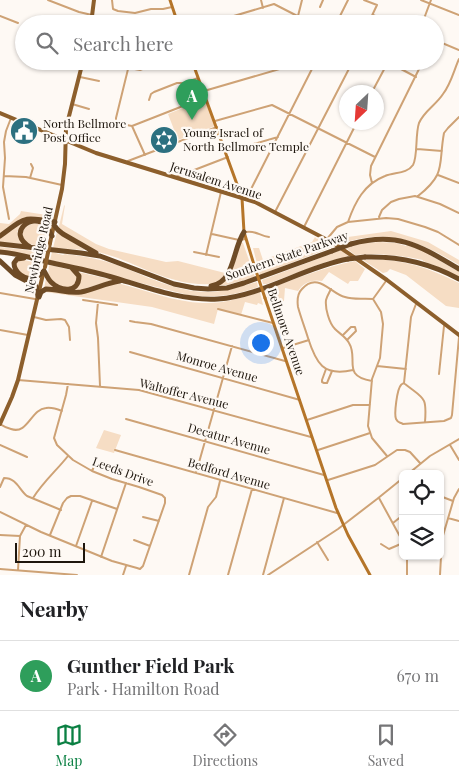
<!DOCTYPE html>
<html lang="en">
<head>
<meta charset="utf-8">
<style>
	body { margin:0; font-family:"Playfair Display",serif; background:#f2f2f2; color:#202124 }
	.controls { position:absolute; right:15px; bottom:15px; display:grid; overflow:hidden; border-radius:8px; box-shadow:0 1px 4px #0004 }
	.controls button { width:45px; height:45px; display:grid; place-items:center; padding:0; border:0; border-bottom:1px solid #e0e0e0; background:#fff; color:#202124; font:25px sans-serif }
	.compass { position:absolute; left:339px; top:85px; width:45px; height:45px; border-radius:50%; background:#fff; box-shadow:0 1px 4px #0004; rotate:205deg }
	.scale { position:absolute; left:15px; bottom:12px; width:70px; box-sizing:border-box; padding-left:5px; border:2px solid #1e160d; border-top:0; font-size:14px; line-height:18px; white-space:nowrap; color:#1e160d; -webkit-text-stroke:4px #fef9f4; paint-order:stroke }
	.you { position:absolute; left:260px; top:342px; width:18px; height:18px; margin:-12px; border:4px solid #fff; border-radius:50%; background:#1a73e8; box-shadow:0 0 0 8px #1a73e833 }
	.badge { display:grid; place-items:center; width:32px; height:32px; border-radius:50%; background:#0b8043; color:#fff; font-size:16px; font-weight:700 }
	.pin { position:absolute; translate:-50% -41px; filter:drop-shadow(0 1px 2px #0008) }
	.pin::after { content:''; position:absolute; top:26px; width:18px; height:15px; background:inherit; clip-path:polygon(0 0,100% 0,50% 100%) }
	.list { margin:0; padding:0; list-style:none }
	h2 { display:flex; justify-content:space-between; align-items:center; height:65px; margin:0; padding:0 20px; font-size:21px }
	h2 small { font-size:16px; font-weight:400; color:#757577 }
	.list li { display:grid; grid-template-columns:32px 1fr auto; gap:15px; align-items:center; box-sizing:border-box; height:70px; padding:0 20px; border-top:1px solid #e0e0e0 }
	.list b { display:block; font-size:19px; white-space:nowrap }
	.list p { margin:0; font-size:16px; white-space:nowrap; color:#757577 }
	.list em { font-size:16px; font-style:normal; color:#757577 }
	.icon { flex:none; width:28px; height:28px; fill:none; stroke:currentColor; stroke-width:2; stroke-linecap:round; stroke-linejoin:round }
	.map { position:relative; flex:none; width:459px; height:575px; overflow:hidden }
	.search { position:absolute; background:#fff; box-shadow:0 1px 4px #0004; left:15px; right:15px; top:15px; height:55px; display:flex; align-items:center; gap:12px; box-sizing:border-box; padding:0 18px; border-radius:28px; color:#757577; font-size:19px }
	.sheet { height:135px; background:#fff }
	nav { display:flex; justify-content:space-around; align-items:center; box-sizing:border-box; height:70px; border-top:1px solid #e0e0e0; background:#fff; font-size:14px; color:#757577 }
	nav a { display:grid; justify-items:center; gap:2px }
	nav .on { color:#0b8043 }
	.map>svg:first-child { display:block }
</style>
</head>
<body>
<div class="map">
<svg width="459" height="575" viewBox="0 0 459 575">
	<rect width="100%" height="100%" fill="#fef9f4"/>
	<path fill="#f6ddc4" d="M205 99 215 126 178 140 168 114Z
		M65 205 62 224 96 244 109 249 166 262 178 261 225 273 219 283C183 289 150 271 118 258 110 255 100 253 92 250 81 245 70 236 59 229V226L64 206Z
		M21 211 53 216 46 219 33 217 0 234V223L9 224 20 214Z
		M29 219 22 225 17 232 19 233 22 244 0 242V237L19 223Z
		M35 223 44 226C48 234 47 239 45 248L30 244 22 239 24 227Z
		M391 231 428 242 459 260V265C417 240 389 228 340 244L338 243 348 237Z
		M57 232 85 250 53 248Z
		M315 237 317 239 319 238 335 246 260 275 253 248H259L263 260 312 242Z
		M241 242 243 243 255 277 227 285 218 286 222 283Z
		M380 242 396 243 406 246 407 245 420 249 459 272V277L441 268 423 261V260C400 255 377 253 355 255L346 248 363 243Z
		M0 247 44 252 42 258 0 251Z
		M341 250 348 256 347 257 326 262 267 284H263L262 280Z
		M52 252 63 255 65 254C83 256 100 259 117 265 146 276 176 292 208 292 225 292 241 286 257 282L258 287C234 296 214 298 188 295L50 260Z
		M20 259 41 264 40 271 37 274V275L28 278 16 270V261Z
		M363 260C397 257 427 267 457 282L459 283V308L446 306 406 275 390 269 387 272 383 273Z
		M355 261 365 269 358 281H350L348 284 329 272 322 281C312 279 303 283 298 291L285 288 284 301 271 305 265 290C295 279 324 267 355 261Z
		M49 265 72 270 78 275 75 286 66 288 52 282 48 275Z
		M78 272 113 280 77 291 44 289 46 278 55 287 75 289Z
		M112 283 121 284C148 291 175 302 203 303 223 304 242 298 260 292L263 305 258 303 257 305 245 302 241 315 218 309 214 324 152 307 45 292V290L71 294Z
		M104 430 121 435 114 453 96 448Z"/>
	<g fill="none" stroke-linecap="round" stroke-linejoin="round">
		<path stroke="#cea275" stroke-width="2" d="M48 0 79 12 92 15
			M112 0 113 9 118 11 135 13 151 9H163L172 7
			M261 0 263 8
			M364 0 377 5 368 24
			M421 0 459 15
			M320 7 323 0
			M373 15 394 24
			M0 16 18 23
			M298 16 302 0
			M207 24 274 4 313 24
			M336 24 348 0
			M422 24 431 0
			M435 40 459 50
			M130 61 116 118V123L132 126 206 97
			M386 61 416 77
			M129 68 140 70 163 61
			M80 77 99 81
			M204 91 307 61
			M372 92 388 62
			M149 100 151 94 154 92 177 83H185L198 78
			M72 104 89 109
			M215 121 272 105 375 157
			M132 126 145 155
			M417 149 442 151
			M226 152 278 137
			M128 161 217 127
			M438 175 459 183
			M4 176 26 177 62 185
			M176 177 228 157
			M30 178 33 168 31 164
			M372 183 370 175 371 166 423 61
			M418 196C447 173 438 165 444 133L448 128 459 117
			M246 199 316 61
			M275 212 353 61
			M379 217 382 210 391 202 399 199 415 196 440 204 459 213
			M9 219 3 187 5 158 4 142 6 131 11 118
			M348 222C355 202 364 184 385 176 394 172 407 174 413 165 418 156 415 135 419 123 424 111 436 105 443 94 451 84 454 70 459 59
			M304 227 357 122
			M246 232C255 230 260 236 269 237
			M212 234 239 240 246 239
			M327 239 337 227 348 222 386 218 398 219 425 227 438 232 459 245
			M194 252 219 257
			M206 255 221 192
			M331 289C329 293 327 296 326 300 325 308 329 323 335 329 340 334 346 337 349 343 359 359 341 376 372 381
			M0 293 35 299
			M373 299 381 312 383 324 380 358 372 379 368 426 372 438 387 456
			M373 299 386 281
			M83 300 117 305
			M98 302 96 323 98 338 100 386
			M416 304 411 317 404 383C403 384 401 384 401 385 397 389 394 414 396 419 398 423 399 422 403 424L444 421 451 418 452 415 459 337
			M218 309 273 323
			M34 317 46 320 61 319 65 320 69 327 70 340
			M130 321 135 322 151 324 285 361
			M0 330 28 335
			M343 335 351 327H355L356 331 347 340
			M283 348 309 340
			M130 352 300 400
			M377 366 406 369
			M326 369 322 380V382L324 383H327L332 371
			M353 370C323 377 316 363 308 338 305 328 301 318 298 307 297 300 297 294 302 289 318 271 331 294 345 297 354 300 364 298 373 299
			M439 374 444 326
			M18 380 139 390 311 437
			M405 384C424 399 427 396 425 422
			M126 419 324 475
			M307 420 353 405H370
			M0 424C3 426 7 428 11 429 28 435 31 409 46 408 51 407 57 409 62 411
			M0 445 27 457
			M450 445 459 460
			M115 450 337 513
			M318 450 370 433
			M92 471 96 462
			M196 473 232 346
			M408 474 430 456 459 439
			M328 480 375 465 397 450H405L410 452 420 463
			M0 487 4 478C17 478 19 490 27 496L61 510
			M440 496 453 501
			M33 498C43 482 57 470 68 456
			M379 498 403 542
			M0 512 41 532 112 561 137 568 140 569 143 566 165 503V498L162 495 139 487 112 479 92 471 73 460 57 445 54 438 66 395 68 384
			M143 517 159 521
			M448 518 459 521
			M393 523 403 515
			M0 535 20 536
			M50 535 63 503 67 498 71 496H80L117 509
			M134 540 150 546
			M317 542 328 560
			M381 544 389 549 403 543
			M76 546 92 501
			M101 557 126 483
			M0 569 77 575
			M18 570 20 536 26 525
			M123 575 126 566
			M189 575 208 507 216 497 220 481
			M228 575 252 489
			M263 575 284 498
			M268 575 338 529 377 499 403 478
			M407 575V556
			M440 575 442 539 454 498 459 489"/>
		<path stroke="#b57529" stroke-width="3" d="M170 0 178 24
			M192 61 242 198 244 232 255 268
			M265 298 336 508 348 535 370 575"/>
		<path stroke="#8d5f2c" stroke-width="4" d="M91 24 94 0
			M0 113 96 153 255 202 335 244 387 280 459 335
			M50 243 62 189 65 164 66 128 83 61
			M0 424 12 397 18 380 44 270"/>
		<path stroke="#6e4b26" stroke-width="5" d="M54 225 58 230 63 234 96 253
			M0 236C26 217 23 216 55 222
			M0 244 81 253 100 256 174 284 194 288 208 289 227 288 244 283 332 251
			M351 244C398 231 420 246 459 269
			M30 247C6 233 32 212 45 225 48 228 50 233 52 236
			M0 252C16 253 32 258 48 262 70 267 93 271 115 278 148 288 183 301 218 299 262 296 304 267 348 259
			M365 257C398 256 430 263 459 279
			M24 258 17 259 14 263C14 272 25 281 34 278 38 277 41 273 44 271 46 274 48 279 51 282 60 291 79 294 79 276L72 268
			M0 261 15 275 36 286 38 296
			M211 286C235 282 232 250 244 232
			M39 297 41 292 46 289C58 289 69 294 81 292 95 289 106 283 120 281"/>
		<path stroke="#b57529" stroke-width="3" d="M255 268 265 298"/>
		<path stroke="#8d5f2c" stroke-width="4" d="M45 267 50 243"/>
		<path stroke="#6e4b26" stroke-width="5" d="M332 251 351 244
			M348 259 365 257"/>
	</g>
	<defs>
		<symbol id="civic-disc" viewBox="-11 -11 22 22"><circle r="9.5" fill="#2c7080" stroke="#fef9f4"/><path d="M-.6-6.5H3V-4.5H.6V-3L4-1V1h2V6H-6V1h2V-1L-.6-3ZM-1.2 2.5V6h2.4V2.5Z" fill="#fff"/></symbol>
		<symbol id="synagogue-disc" viewBox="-11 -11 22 22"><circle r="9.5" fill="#2c7080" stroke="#fef9f4"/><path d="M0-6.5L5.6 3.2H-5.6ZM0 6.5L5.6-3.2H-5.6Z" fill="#fff"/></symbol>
	</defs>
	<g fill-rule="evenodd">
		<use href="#civic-disc" x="8" y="115" width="32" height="32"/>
		<use href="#synagogue-disc" x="148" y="124" width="32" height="32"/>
	</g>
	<g text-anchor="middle" stroke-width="4.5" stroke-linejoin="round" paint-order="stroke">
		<g font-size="12" fill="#1e160d" stroke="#fef9f4" text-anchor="start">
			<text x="43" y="128">North Bellmore<tspan x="43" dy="14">Post Office</tspan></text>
			<text x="183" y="137">Young Israel of<tspan x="183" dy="14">North Bellmore Temple</tspan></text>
		</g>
		<g font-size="12" fill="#1e160d" stroke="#fef9f4">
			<text transform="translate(216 181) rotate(18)" y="4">Jerusalem Avenue</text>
			<text transform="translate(39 250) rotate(-77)" y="4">Newbridge Road</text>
			<text transform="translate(287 256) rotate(-19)" y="4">Southern State Parkway</text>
			<text transform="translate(286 332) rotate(71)" y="4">Bellmore Avenue</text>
			<text transform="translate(217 367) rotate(16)" y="4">Monroe Avenue</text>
			<text transform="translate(184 394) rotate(14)" y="4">Waltoffer Avenue</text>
			<text transform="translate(229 439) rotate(16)" y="4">Decatur Avenue</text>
			<text transform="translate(123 472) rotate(20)" y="4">Leeds Drive</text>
			<text transform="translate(229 474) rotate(16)" y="4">Bedford Avenue</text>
		</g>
	</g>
</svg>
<div class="controls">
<button><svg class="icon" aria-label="locate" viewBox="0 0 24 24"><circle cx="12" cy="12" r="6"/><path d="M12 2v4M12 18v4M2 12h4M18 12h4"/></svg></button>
<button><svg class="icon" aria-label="layers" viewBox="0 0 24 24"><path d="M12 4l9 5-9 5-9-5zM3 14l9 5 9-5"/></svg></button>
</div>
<svg class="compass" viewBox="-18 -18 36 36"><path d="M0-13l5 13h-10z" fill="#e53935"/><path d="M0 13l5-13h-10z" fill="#757577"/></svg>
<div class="scale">200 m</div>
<div class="you"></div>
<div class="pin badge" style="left:192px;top:120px;background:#2e9e5b">A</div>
<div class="search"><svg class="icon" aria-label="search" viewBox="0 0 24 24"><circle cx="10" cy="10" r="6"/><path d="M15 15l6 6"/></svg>Search here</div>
</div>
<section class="sheet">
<h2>Nearby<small></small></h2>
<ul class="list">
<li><span class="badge" style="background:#2e9e5b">A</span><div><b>Gunther Field Park</b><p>Park · Hamilton Road</p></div><em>670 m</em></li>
</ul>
</section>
<nav>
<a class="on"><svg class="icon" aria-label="map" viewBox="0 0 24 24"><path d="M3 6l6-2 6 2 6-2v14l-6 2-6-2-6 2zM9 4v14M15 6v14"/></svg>Map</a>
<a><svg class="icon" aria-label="directions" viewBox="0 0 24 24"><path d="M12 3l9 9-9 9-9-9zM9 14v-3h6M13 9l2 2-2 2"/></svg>Directions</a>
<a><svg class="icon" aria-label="saved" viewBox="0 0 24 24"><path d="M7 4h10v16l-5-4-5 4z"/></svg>Saved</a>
</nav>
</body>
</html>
